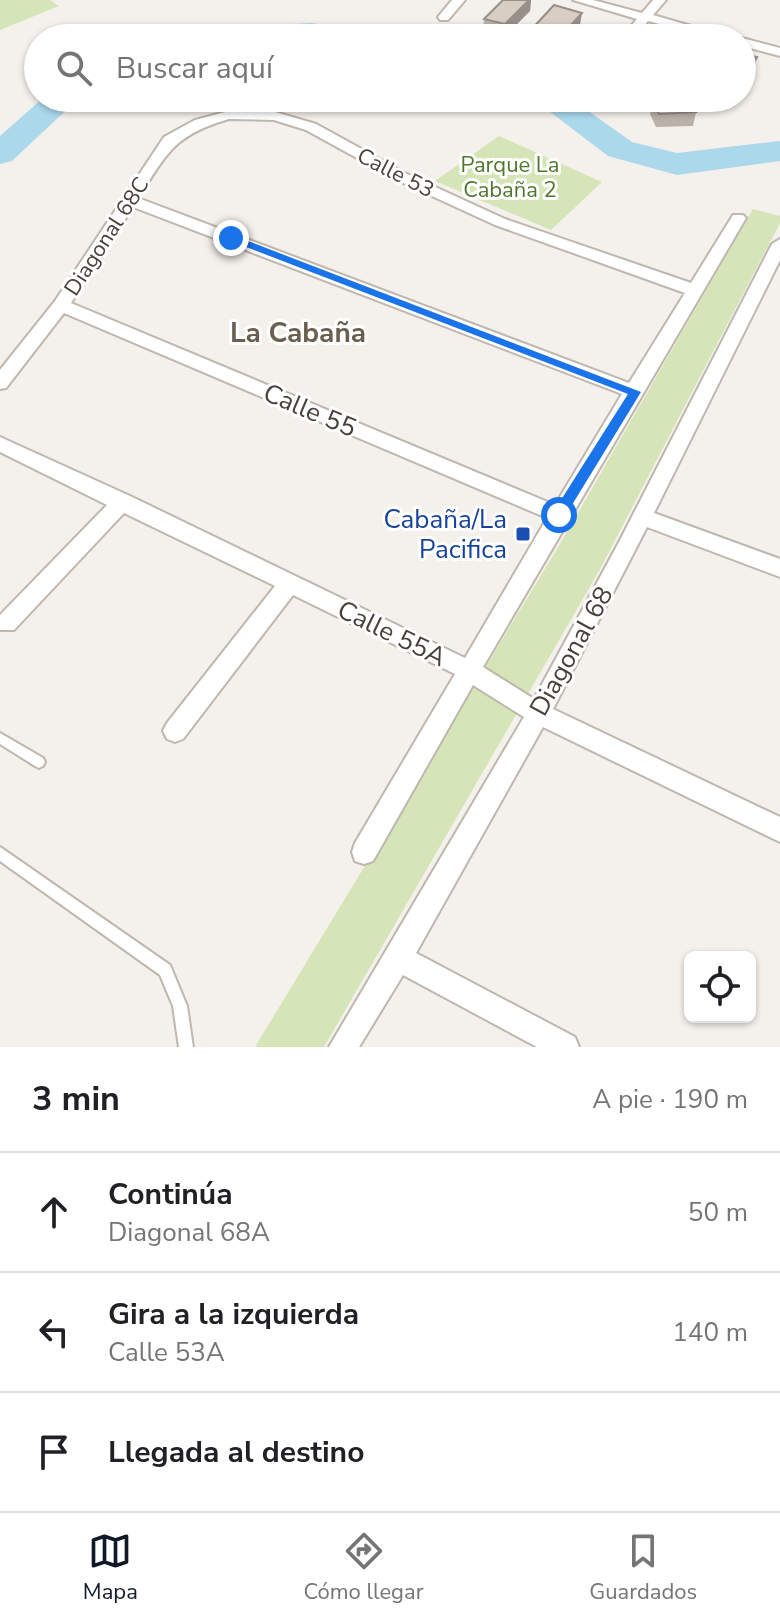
<!DOCTYPE html>
<html lang="es">
<head>
<meta charset="utf-8">
<style>
	body { margin:0; font-family:"Nunito Sans",sans-serif; background:#f6f6f6; color:#202124 }
	.controls { position:absolute; right:24px; bottom:24px; display:grid; overflow:hidden; border-radius:12px; box-shadow:0 2px 6px #0004 }
	.controls button { width:72px; height:72px; display:grid; place-items:center; padding:0; border:0; border-bottom:2px solid #e0e0e0; background:#fff; color:#202124; font:40px sans-serif }
	.stop { position:absolute; width:24px; height:24px; margin:-18px; border:6px solid #1a73e8; border-radius:50%; background:#fff }
	.stop.end { background:#1a73e8; border-color:#fff; box-shadow:0 2px 8px #0008 }
	.list { margin:0; padding:0; list-style:none }
	h2 { display:flex; justify-content:space-between; align-items:center; height:104px; margin:0; padding:0 32px; font-size:34px }
	h2 small { font-size:26px; font-weight:400; color:#757577 }
	.list li { display:grid; grid-template-columns:52px 1fr auto; gap:24px; align-items:center; box-sizing:border-box; height:120px; padding:0 32px; border-top:2px solid #e0e0e0 }
	.list b { display:block; font-size:30px; white-space:nowrap }
	.list p { margin:0; font-size:26px; white-space:nowrap; color:#757577 }
	.list em { font-size:26px; font-style:normal; color:#757577 }
	.icon { flex:none; width:44px; height:44px; fill:none; stroke:currentColor; stroke-width:2; stroke-linecap:round; stroke-linejoin:round }
	.map { position:relative; flex:none; width:780px; height:1047px; overflow:hidden }
	.search { position:absolute; background:#fff; box-shadow:0 2px 6px #0004; left:24px; right:24px; top:24px; height:88px; display:flex; align-items:center; gap:20px; box-sizing:border-box; padding:0 28px; border-radius:44px; color:#757577; font-size:30px }
	.sheet { height:464px; background:#fff }
	nav { display:flex; justify-content:space-around; align-items:center; box-sizing:border-box; height:112px; border-top:2px solid #e0e0e0; background:#fff; font-size:22px; color:#757577 }
	nav a { display:grid; justify-items:center; gap:4px }
	nav .on { color:#111827 }
	.map>svg:first-child { display:block }
</style>
</head>
<body>
<div class="map">
<svg width="780" height="1047" viewBox="0 0 780 1047">
	<rect width="100%" height="100%" fill="#f4f0eb"/>
	<path fill="#d5e5b7" d="M0 0H50L59 6 0 30Z
		M499 136 602 182 551 230 435 181Z
		M753 209 780 216V223L599 571 324 1047H255L560 544Z"/>
	<g fill="none" stroke-linecap="round" stroke-linejoin="round">
		<path fill="#acd8ec" fill-rule="evenodd" d="M311 23 368 32 372 38H197L201 32 212 29Z
			M43 98H79L12 161 0 164V136Z
			M532 98H570L632 142 677 153 780 141V161L677 175 608 156Z"/>
		<defs>
			<path id="service" d="M0 733 43 758 45 762 43 766 39 768 35 766 0 744Z
				M0 847 170 965 187 1006 193 1047H179L173 1006 160 975 0 861Z"/>
			<path id="minor" d="M452 0H465L448 20H440L438 17Z
				M573 0H593L642 13 653 0H666L653 15 733 38H712L648 21 634 38H621L637 19Z
				M742 38 780 48V56L742 46Z
				M229 111 275 112 316 124 407 174 505 219 691 283 733 215H743L746 218 483 667 534 699 618 544 772 244 780 239V260L654 513 780 559V577L647 527 553 709 780 817V842L543 727 416 953 575 1037 579 1047H537L403 975 359 1047H329L524 717 473 685 373 861 364 864 355 861 352 852 355 843 455 674 293 595 183 739 175 742 167 739 163 731 167 723 275 586 124 513 14 630H0V615L107 505 0 452V437L130 496 465 658 547 518 64 313 6 388 0 389V370L55 301 164 137 195 120ZM229 119 274 120 306 130 397 180 495 225 685 293 629 383 138 198C168 152 174 135 229 119ZM133 207 622 394 555 505 71 303Z"/>
		</defs>
		<use href="#service" stroke="#bfb7ae" stroke-width="4"/>
		<use href="#minor" stroke="#bfb7ae" stroke-width="4"/>
		<use href="#service" fill="#fff" fill-rule="evenodd"/>
		<use href="#minor" fill="#fff" fill-rule="evenodd"/>
	</g>
	<path fill="#bab1a9" d="M503 0H531L530 11 504 37 483 32 484 19Z
		M580 25 568 38H529L530 31Z
		M631 98H666L664 100 696 112 693 126 656 127 650 114 653 101 650 105 631 100Z"/>
	<path fill="#979089" d="M529 0H531L530 11 504 37 505 24Z
		M582 13 580 25 568 38H559Z
		M757 57 754 70 745 83H742V71Z"/>
	<path fill="#d8cec4" stroke="#979089" stroke-width="2" d="M503 0H529L505 24 484 19Z
		M554 5 582 13 559 38 530 31Z
		M742 53 757 57 749 70 742 71Z
		M690 99 696 112 659 114 653 101Z"/>
	<path fill="#1a73e8" d="M228 236H235L641 392 564 518H554V511L628 394 228 240Z"/>
	<rect fill="#1a4fb4" stroke="#fff" stroke-width="3" x="515" y="526" width="16" height="16" rx="4"/>
	<g text-anchor="middle" stroke-width="6" stroke-linejoin="round" paint-order="stroke">
		<g font-size="22" fill="#51762f" stroke="#fff">
			<text x="510" y="172">Parque La<tspan x="510" dy="25">Cabaña 2</tspan></text>
		</g>
		<g font-size="22" fill="#484139" stroke="#fff">
			<text transform="translate(396 172) rotate(27)" y="8">Calle 53</text>
			<text transform="translate(106 236) rotate(-57)" y="8">Diagonal 68C</text>
		</g>
		<g font-size="26" fill="#484139" stroke="#fff">
			<text transform="translate(310 410) rotate(23)" y="9">Calle 55</text>
			<text transform="translate(392 633) rotate(26)" y="9">Calle 55A</text>
			<text transform="translate(571 651) rotate(-61)" y="9">Diagonal 68</text>
		</g>
		<g font-size="26" fill="#164399" stroke="#fff" text-anchor="end">
			<text x="507" y="528">Cabaña/La<tspan x="507" dy="30">Pacifica</tspan></text>
		</g>
		<g font-size="28" font-weight="bold" fill="#6a5e51" stroke="#fff">
			<text x="298" y="342">La Cabaña</text>
		</g>
	</g>
</svg>
<div class="controls">
<button><svg class="icon" aria-label="locate" viewBox="0 0 24 24"><circle cx="12" cy="12" r="6"/><path d="M12 2v4M12 18v4M2 12h4M18 12h4"/></svg></button>
</div>
<div class="stop" style="left:559px;top:515px"></div>
<div class="stop end" style="left:231px;top:238px"></div>
<div class="search"><svg class="icon" aria-label="search" viewBox="0 0 24 24"><circle cx="10" cy="10" r="6"/><path d="M15 15l6 6"/></svg>Buscar aquí</div>
</div>
<section class="sheet">
<h2>3 min<small>A pie · 190 m</small></h2>
<ul class="list">
<li><svg class="icon" aria-label="ahead" viewBox="0 0 24 24"><path d="M12 20V5M6 11l6-6 6 6"/></svg><div><b>Continúa</b><p>Diagonal 68A</p></div><em>50 m</em></li>
<li><svg class="icon" aria-label="left" viewBox="0 0 24 24"><path d="M17 20v-9H6M10 6l-5 5 5 5"/></svg><div><b>Gira a la izquierda</b><p>Calle 53A</p></div><em>140 m</em></li>
<li><svg class="icon" aria-label="arrive" viewBox="0 0 24 24"><path d="M6 21V4h12l-3 4 3 4H6"/></svg><div><b>Llegada al destino</b></div></li>
</ul>
</section>
<nav>
<a class="on"><svg class="icon" aria-label="map" viewBox="0 0 24 24"><path d="M3 6l6-2 6 2 6-2v14l-6 2-6-2-6 2zM9 4v14M15 6v14"/></svg>Mapa</a>
<a><svg class="icon" aria-label="directions" viewBox="0 0 24 24"><path d="M12 3l9 9-9 9-9-9zM9 14v-3h6M13 9l2 2-2 2"/></svg>Cómo llegar</a>
<a><svg class="icon" aria-label="saved" viewBox="0 0 24 24"><path d="M7 4h10v16l-5-4-5 4z"/></svg>Guardados</a>
</nav>
</body>
</html>
